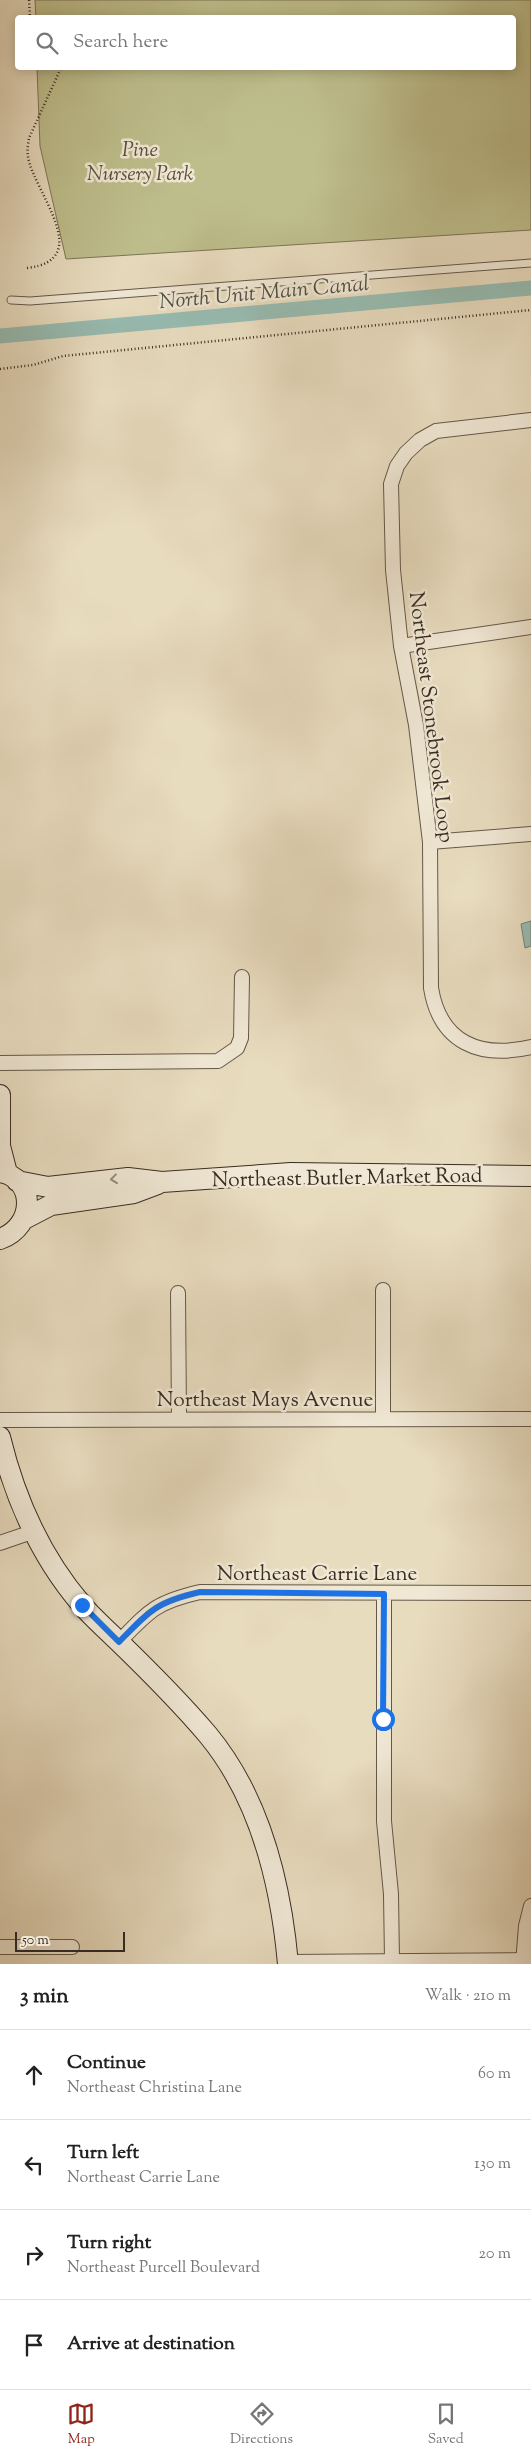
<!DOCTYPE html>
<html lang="en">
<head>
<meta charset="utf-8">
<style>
	body { margin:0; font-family:"Sorts Mill Goudy",serif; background:#f2f2f2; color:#222 }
	.scale { position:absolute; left:15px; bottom:12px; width:110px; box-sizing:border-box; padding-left:5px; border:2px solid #392c22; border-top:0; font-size:14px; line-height:18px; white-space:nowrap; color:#392c22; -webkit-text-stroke:4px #f0e8d5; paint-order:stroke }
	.stop { position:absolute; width:15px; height:15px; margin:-11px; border:4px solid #1a73e8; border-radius:50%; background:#fff }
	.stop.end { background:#1a73e8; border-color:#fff; box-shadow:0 1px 5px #0008 }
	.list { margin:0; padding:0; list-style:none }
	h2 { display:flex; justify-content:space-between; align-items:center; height:65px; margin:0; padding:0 20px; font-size:21px }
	h2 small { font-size:16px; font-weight:400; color:#767676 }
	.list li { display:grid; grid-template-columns:32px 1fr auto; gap:15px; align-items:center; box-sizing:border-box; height:90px; padding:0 20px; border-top:1px solid #e0e0e0 }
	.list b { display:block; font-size:19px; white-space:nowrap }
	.list p { margin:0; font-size:16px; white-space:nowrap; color:#767676 }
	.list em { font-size:16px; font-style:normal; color:#767676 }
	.icon { flex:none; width:28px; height:28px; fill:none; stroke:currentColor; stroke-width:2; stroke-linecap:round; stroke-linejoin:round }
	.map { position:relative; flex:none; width:531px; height:1964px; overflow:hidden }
	.search { position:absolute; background:#fff; box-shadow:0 2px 12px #0003; left:15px; right:15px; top:15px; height:55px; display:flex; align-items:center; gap:12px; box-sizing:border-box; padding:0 18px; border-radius:5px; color:#767676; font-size:19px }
	.sheet { height:425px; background:#fff }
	nav { display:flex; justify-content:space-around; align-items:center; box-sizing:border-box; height:70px; border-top:1px solid #e0e0e0; background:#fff; font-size:14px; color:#767676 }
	nav a { display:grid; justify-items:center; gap:2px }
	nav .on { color:#8f2418 }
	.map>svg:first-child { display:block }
</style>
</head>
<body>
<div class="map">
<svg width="531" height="1964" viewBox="0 0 531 1964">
	<rect width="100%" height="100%" fill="#e8dcbf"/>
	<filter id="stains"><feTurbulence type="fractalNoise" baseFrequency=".004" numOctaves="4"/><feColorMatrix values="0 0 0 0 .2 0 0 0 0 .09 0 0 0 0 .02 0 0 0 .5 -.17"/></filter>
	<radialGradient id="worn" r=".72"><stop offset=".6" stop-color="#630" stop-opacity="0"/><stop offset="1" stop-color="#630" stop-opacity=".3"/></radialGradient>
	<path fill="#bebe8c" stroke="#7c7557" d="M35 0H531V230L66 259 40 146 37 68H514V18H36Z"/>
	<path fill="#97bcb2" stroke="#718278" d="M531 921V946L525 948 521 924Z"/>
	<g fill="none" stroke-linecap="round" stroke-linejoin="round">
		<path stroke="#97bcb2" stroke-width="15" d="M0 336 531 288"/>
		<defs>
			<path id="lane" d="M11 300 30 301 531 263"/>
			<path id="street" d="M531 420 436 431 420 440 406 453 397 466 391 484 393 570 401 646 416 725 430 842 431 988C440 1043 480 1059 531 1047
				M401 646 531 627
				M430 842 531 834
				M0 1063 218 1061 237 1048 241 1038 242 977
				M178 1293 179 1419
				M383 1419V1290
				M0 1420 531 1419
				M0 1543 32 1532
				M384 1594V1821L391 1894 392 1960
				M119 1642C149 1611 156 1602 200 1592L531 1593
				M0 1947H72
				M288 1962 531 1960
				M523 1964 526 1926 531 1906"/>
			<path id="secondary" d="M0 1095V1146L7 1173
				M0 1172C36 1178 36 1226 0 1239
				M17 1181 48 1187 128 1178 162 1182 291 1173 531 1176
				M24 1219 51 1205 134 1193 158 1184
				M0 1437C15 1499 40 1556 82 1605 92 1617 105 1628 117 1640 148 1670 180 1702 208 1735 260 1798 281 1885 288 1964"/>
		</defs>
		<use href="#lane" stroke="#655849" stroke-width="9"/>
		<use href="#street" stroke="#655849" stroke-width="16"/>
		<use href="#secondary" stroke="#392c22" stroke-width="22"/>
		<path stroke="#392c22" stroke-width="2.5" stroke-dasharray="1 2.5" stroke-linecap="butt" d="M29 0 30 18
			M27 268C96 260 34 192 28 157 27 151 28 144 29 138L61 68
			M0 369 33 365 63 356 531 310"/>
		<use href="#lane" stroke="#f0e8d5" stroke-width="7"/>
		<use href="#street" stroke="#f0e8d5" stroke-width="14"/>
		<use href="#secondary" stroke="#f0e8d5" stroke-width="20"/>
	</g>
	<defs><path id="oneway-chevron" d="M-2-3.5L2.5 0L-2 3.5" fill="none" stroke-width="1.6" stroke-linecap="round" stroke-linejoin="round" transform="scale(1.25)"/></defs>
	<use stroke="#948a7c" href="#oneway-chevron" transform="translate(114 1179) rotate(173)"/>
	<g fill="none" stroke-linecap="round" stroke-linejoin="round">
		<path stroke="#1a73e8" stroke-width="6" d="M82 1605 119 1642C149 1611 156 1602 200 1592L384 1594 383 1719"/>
	</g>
	<g text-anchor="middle" stroke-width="5" stroke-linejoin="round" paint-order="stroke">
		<g font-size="21" font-style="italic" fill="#5a503c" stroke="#f0e8d5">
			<text x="140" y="156">Pine<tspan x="140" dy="24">Nursery Park</tspan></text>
		</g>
		<g font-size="21" fill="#392c22" stroke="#f0e8d5">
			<text transform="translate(432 717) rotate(83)" y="7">Northeast Stonebrook Loop</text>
			<text transform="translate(347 1177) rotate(-1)" y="7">Northeast Butler Market Road</text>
			<text x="265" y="1406">Northeast Mays Avenue</text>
			<text x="317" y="1580">Northeast Carrie Lane</text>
		</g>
		<g font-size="22" font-style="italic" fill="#505046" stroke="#f0e8d5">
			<text transform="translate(264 291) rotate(-5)" y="8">North Unit Main Canal</text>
		</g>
	</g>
	<rect width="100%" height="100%" filter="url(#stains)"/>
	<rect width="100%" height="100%" fill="url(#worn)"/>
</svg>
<div class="scale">50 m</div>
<div class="stop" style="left:383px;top:1719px"></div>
<div class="stop end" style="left:82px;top:1605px"></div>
<div class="search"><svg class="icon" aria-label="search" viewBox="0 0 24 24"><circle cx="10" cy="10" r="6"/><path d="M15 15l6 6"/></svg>Search here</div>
</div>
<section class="sheet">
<h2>3 min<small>Walk · 210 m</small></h2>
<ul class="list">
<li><svg class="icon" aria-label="ahead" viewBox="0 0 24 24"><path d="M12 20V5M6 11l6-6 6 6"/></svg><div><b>Continue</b><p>Northeast Christina Lane</p></div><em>60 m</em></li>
<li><svg class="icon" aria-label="left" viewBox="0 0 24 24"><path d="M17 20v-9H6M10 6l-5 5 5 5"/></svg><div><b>Turn left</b><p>Northeast Carrie Lane</p></div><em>130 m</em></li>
<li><svg class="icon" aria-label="right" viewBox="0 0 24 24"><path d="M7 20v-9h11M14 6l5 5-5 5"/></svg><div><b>Turn right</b><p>Northeast Purcell Boulevard</p></div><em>20 m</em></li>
<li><svg class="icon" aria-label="arrive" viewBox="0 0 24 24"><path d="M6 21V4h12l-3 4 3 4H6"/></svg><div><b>Arrive at destination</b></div></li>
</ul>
</section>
<nav>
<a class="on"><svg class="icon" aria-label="map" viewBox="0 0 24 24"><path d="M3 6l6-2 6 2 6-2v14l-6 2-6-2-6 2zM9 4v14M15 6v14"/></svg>Map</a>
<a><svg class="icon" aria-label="directions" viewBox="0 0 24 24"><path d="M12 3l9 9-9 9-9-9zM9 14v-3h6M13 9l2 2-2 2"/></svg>Directions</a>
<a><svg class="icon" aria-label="saved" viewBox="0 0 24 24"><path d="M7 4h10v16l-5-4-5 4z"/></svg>Saved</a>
</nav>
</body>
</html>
